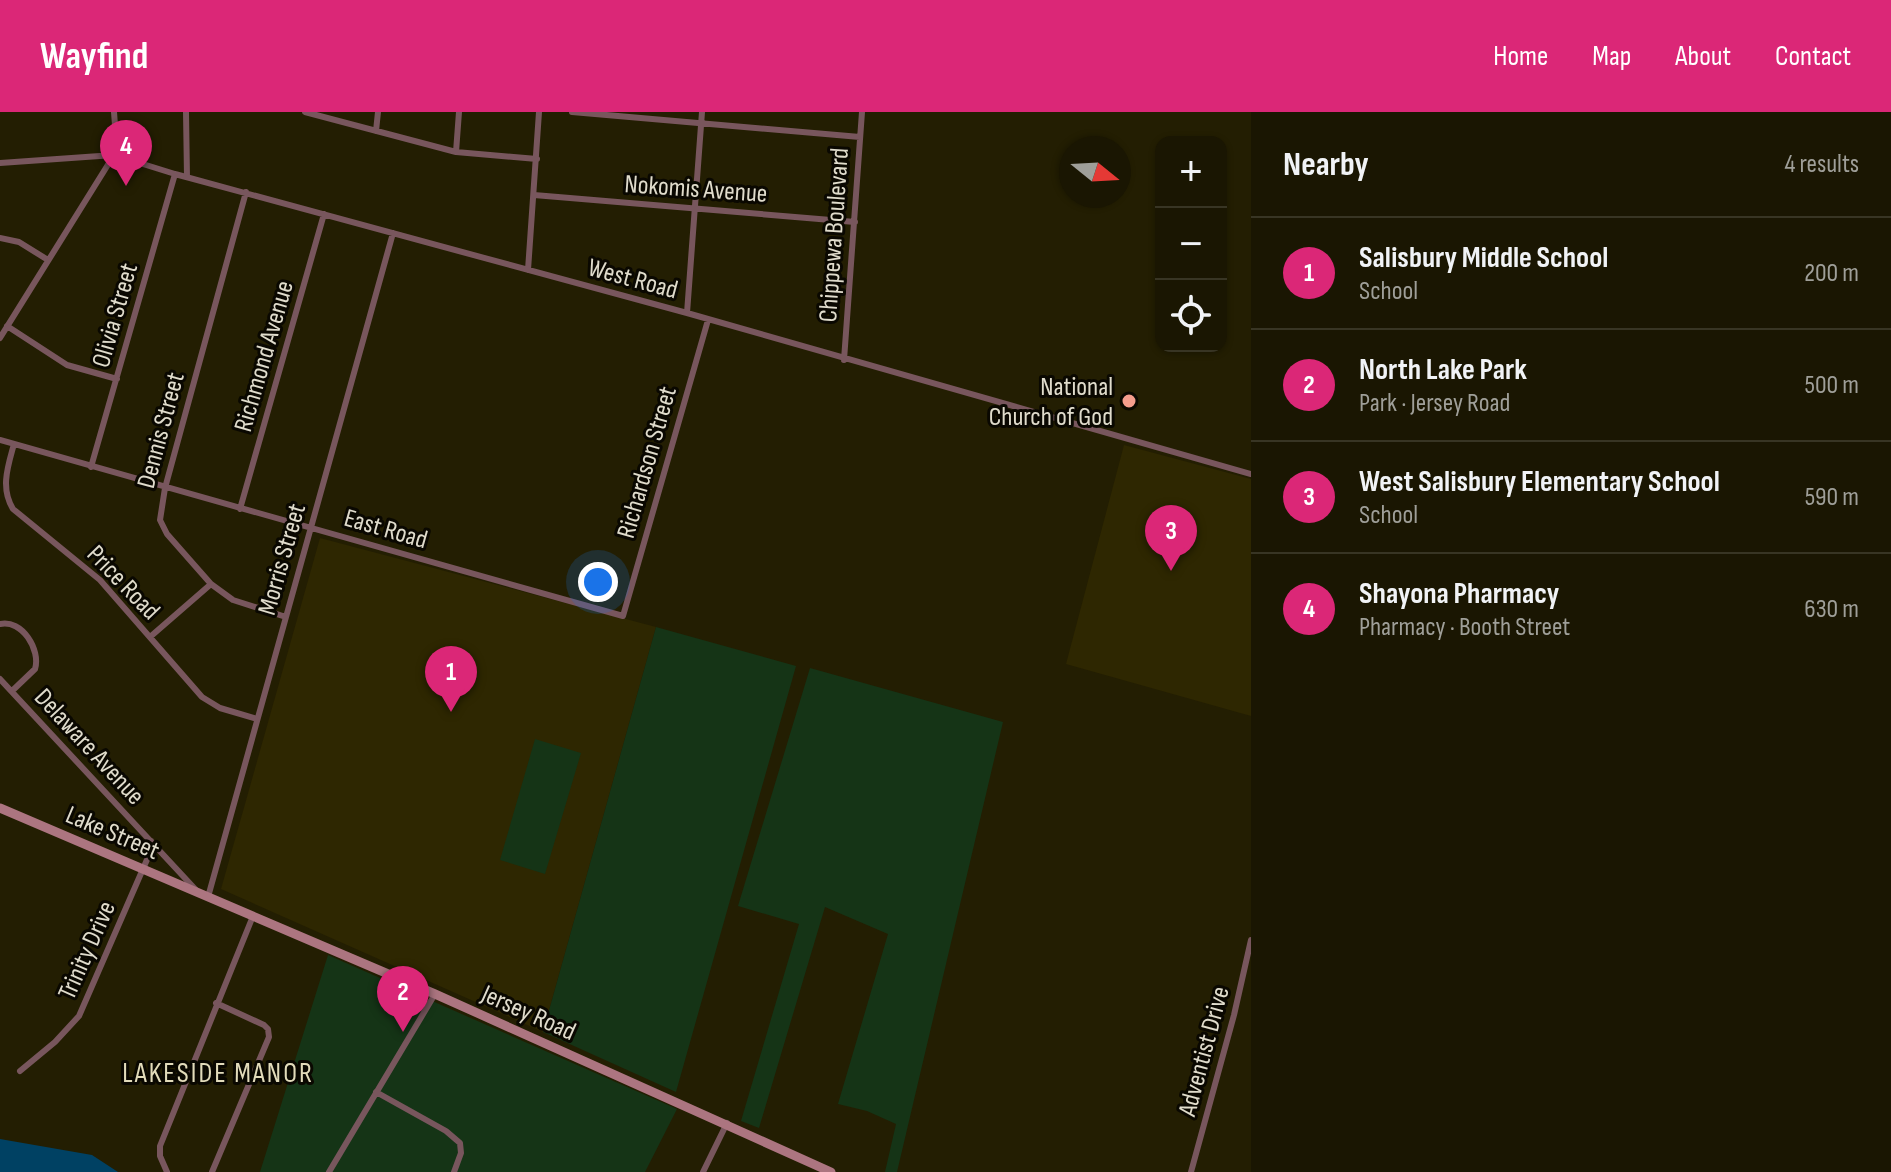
<!DOCTYPE html>
<html lang="en">
<head>
<meta charset="utf-8">
<style>
	body { margin:0; font-family:"Sofia Sans Condensed",sans-serif; background:#272311; color:#f1f3f6 }
	.controls { position:absolute; right:24px; top:24px; display:grid; overflow:hidden; border-radius:16px; box-shadow:0 2px 6px #0004 }
	.controls button { width:72px; height:72px; display:grid; place-items:center; padding:0; border:0; border-bottom:2px solid #383524; background:#1a1602; color:#f1f3f6; font:40px sans-serif }
	.compass { position:absolute; left:1059px; top:24px; width:72px; height:72px; border-radius:50%; background:#1a1602; box-shadow:0 2px 6px #0004; rotate:108deg }
	.you { position:absolute; left:598px; top:470px; width:28px; height:28px; margin:-20px; border:6px solid #fff; border-radius:50%; background:#1a73e8; box-shadow:0 0 0 12px #1a73e833 }
	.badge { display:grid; place-items:center; width:52px; height:52px; border-radius:50%; background:#db2777; color:#fff; font-size:26px; font-weight:700 }
	.pin { position:absolute; translate:-50% -66px; filter:drop-shadow(0 2px 4px #0008) }
	.pin::after { content:''; position:absolute; top:42px; width:28px; height:24px; background:inherit; clip-path:polygon(0 0,100% 0,50% 100%) }
	.list { margin:0; padding:0; list-style:none }
	h2 { display:flex; justify-content:space-between; align-items:center; height:104px; margin:0; padding:0 32px; font-size:34px }
	h2 small { font-size:26px; font-weight:400; color:#9f9f99 }
	.list li { display:grid; grid-template-columns:52px 1fr auto; gap:24px; align-items:center; box-sizing:border-box; height:112px; padding:0 32px; border-top:2px solid #383524 }
	.list b { display:block; font-size:30px; white-space:nowrap }
	.list p { margin:0; font-size:26px; white-space:nowrap; color:#9f9f99 }
	.list em { font-size:26px; font-style:normal; color:#9f9f99 }
	.icon { flex:none; width:44px; height:44px; fill:none; stroke:currentColor; stroke-width:2; stroke-linecap:round; stroke-linejoin:round }
	.map { position:relative; flex:none; width:1251px; height:1060px; overflow:hidden }
	header { display:flex; align-items:center; gap:48px; box-sizing:border-box; height:112px; padding:0 40px; background:#db2777; color:#fff }
	header strong { font-size:38px }
	nav { display:flex; gap:44px; margin-inline-start:auto; font-size:28px }
	main { display:flex }
	aside { flex:1; background:#1a1602 }
	.map>svg:first-child { display:block }
</style>
</head>
<body>
<header>
<strong>Wayfind</strong>
<nav><a>Home</a><a>Map</a><a>About</a><a>Contact</a></nav>
</header>
<main>
<div class="map">
<svg width="1251" height="1060" viewBox="0 0 1251 1060">
	<rect width="100%" height="100%" fill="#231e02"/>
	<path fill="#2e2701" d="M1124 333 1251 367V604L1066 552Z
		M320 426 656 515 543 920 221 777Z"/>
	<path fill="#153416" d="M656 515 796 554 676 980 543 920Z
		M810 556 1003 610 897 1060H885L896 1012 867 999 838 992 888 822 825 795 759 1016 741 1009 799 812 738 794Z
		M535 627 581 641 545 762 500 748Z
		M328 843 677 997 645 1060H260Z"/>
	<path fill="#004163" d="M0 1027 92 1043 118 1060H0Z"/>
	<g fill="none" stroke-linecap="round" stroke-linejoin="round">
		<path stroke="#78565d" stroke-width="6" d="M186 0 187 65
			M305 0 456 40 537 47
			M572 0 860 25
			M376 19 378 0
			M456 40 459 0
			M0 51 114 43 175 62 687 201 1251 362
			M246 80 165 376 160 408 167 422 211 472 233 488 286 505
			M534 83 855 110
			M0 126 19 130 48 148
			M528 158 539 0
			M687 201 702 0
			M7 214 67 253 117 267
			M0 226 114 43 116 26 114 0
			M844 248 862 0
			M0 328 623 504 708 208
			M14 332C8 354 0 376 13 397L100 468 202 585 220 596 257 607
			M91 355 175 62
			M240 397 324 102
			M0 512C22 507 41 538 35 557L12 579
			M150 525 211 472
			M0 567 196 778
			M208 785 393 121
			M20 959 55 930 79 904 149 743 151 729
			M376 980 446 1019 460 1031 461 1041 454 1060
			M167 1060 160 1044V1034L253 804
			M212 1060 269 925 268 917 264 913 216 891
			M329 1060 435 882
			M703 1060 727 1011
			M1191 1060 1234 903 1251 828"/>
		<path stroke="#ac7580" stroke-width="9" d="M0 696 435 882 831 1060"/>
	</g>
	<circle fill="#f49d8d" stroke="#0a0801" stroke-width="3" cx="1129" cy="289" r="8"/>
	<g text-anchor="middle" stroke-width="6" stroke-linejoin="round" paint-order="stroke">
		<g font-size="26" fill="#e0dccc" stroke="#0a0801">
			<text transform="translate(696 76) rotate(4)" y="9">Nokomis Avenue</text>
			<text transform="translate(833 123) rotate(-86)" y="9">Chippewa Boulevard</text>
			<text transform="translate(633 166) rotate(15)" y="9">West Road</text>
			<text transform="translate(114 203) rotate(-74)" y="9">Olivia Street</text>
			<text transform="translate(263 244) rotate(-74)" y="9">Richmond Avenue</text>
			<text transform="translate(160 318) rotate(-75)" y="9">Dennis Street</text>
			<text transform="translate(646 350) rotate(-74)" y="9">Richardson Street</text>
			<text transform="translate(386 416) rotate(16)" y="9">East Road</text>
			<text transform="translate(281 447) rotate(-74)" y="9">Morris Street</text>
			<text transform="translate(124 470) rotate(46)" y="9">Price Road</text>
			<text transform="translate(90 634) rotate(47)" y="9">Delaware Avenue</text>
			<text transform="translate(113 720) rotate(23)" y="9">Lake Street</text>
			<text transform="translate(86 838) rotate(-66)" y="9">Trinity Drive</text>
			<text transform="translate(529 900) rotate(24)" y="9">Jersey Road</text>
			<text transform="translate(1203 939) rotate(-75)" y="9">Adventist Drive</text>
		</g>
		<g font-size="26" fill="#e0dccc" stroke="#0a0801" text-anchor="end">
			<text x="1113" y="283">National<tspan x="1113" dy="30">Church of God</tspan></text>
		</g>
		<g font-size="28" letter-spacing="2" fill="#e2dbba" stroke="#0a0801">
			<text x="218" y="970">LAKESIDE MANOR</text>
		</g>
	</g>
</svg>
<div class="controls">
<button>+</button>
<button>−</button>
<button><svg class="icon" aria-label="locate" viewBox="0 0 24 24"><circle cx="12" cy="12" r="6"/><path d="M12 2v4M12 18v4M2 12h4M18 12h4"/></svg></button>
</div>
<svg class="compass" viewBox="-18 -18 36 36"><path d="M0-13l5 13h-10z" fill="#e53935"/><path d="M0 13l5-13h-10z" fill="#9f9f99"/></svg>
<div class="you"></div>
<div class="pin badge" style="left:451px;top:600px">1</div>
<div class="pin badge" style="left:403px;top:920px">2</div>
<div class="pin badge" style="left:1171px;top:459px">3</div>
<div class="pin badge" style="left:126px;top:74px">4</div>
</div>
<aside>
<h2>Nearby<small>4 results</small></h2>
<ul class="list">
<li><span class="badge">1</span><div><b>Salisbury Middle School</b><p>School</p></div><em>200 m</em></li>
<li><span class="badge">2</span><div><b>North Lake Park</b><p>Park · Jersey Road</p></div><em>500 m</em></li>
<li><span class="badge">3</span><div><b>West Salisbury Elementary School</b><p>School</p></div><em>590 m</em></li>
<li><span class="badge">4</span><div><b>Shayona Pharmacy</b><p>Pharmacy · Booth Street</p></div><em>630 m</em></li>
</ul>
</aside>
</main>
</body>
</html>
